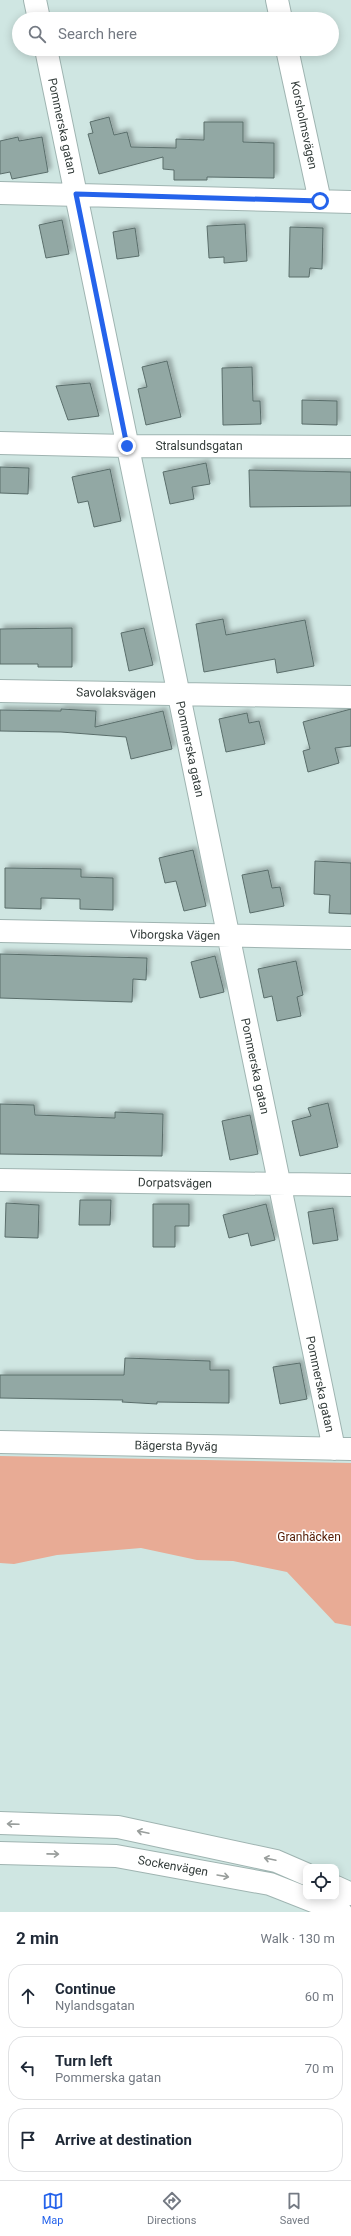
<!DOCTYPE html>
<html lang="en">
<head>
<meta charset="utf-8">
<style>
	body { margin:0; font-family:Roboto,sans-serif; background:#f6f6f7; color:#1f2937 }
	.controls { position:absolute; right:12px; bottom:12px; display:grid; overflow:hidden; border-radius:8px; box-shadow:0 2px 10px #0003 }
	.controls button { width:36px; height:36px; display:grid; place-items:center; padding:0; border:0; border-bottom:1px solid #e0e1e3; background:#fff; color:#1f2937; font:20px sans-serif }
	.stop { position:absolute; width:12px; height:12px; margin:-9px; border:3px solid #2563eb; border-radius:50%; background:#fff }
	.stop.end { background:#2563eb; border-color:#fff; box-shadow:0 1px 4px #0008 }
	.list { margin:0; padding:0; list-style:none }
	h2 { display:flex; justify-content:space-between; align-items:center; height:52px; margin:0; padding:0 16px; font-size:17px }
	h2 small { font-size:13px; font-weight:400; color:#747a83 }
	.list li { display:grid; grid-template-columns:26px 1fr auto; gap:12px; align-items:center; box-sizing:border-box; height:64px; margin:0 8px 8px; padding:0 8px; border:1px solid #e0e1e3; border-radius:16px }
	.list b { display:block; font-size:15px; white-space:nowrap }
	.list p { margin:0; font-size:13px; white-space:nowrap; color:#747a83 }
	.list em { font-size:13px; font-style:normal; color:#747a83 }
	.icon { flex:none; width:22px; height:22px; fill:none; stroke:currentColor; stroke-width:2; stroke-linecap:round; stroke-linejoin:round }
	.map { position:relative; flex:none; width:351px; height:1912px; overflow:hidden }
	.search { position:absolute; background:#fff; box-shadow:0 2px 10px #0003; left:12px; right:12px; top:12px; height:44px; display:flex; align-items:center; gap:10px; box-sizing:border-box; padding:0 14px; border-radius:22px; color:#747a83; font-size:15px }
	.sheet { height:268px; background:#fff }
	nav { display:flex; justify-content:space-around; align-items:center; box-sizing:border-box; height:56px; border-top:1px solid #e0e1e3; background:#fff; font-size:11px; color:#747a83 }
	nav a { display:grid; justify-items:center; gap:2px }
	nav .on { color:#2563eb }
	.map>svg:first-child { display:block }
</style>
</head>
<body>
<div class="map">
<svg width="351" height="1912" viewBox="0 0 351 1912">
	<defs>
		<filter id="shadow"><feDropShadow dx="3.5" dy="-3.5" stdDeviation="2" flood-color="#0004"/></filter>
	</defs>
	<rect width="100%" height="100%" fill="#cfe6e2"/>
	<path fill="#e8ab95" d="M0 1456 351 1463V1626L335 1623 287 1572 233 1561 197 1560 141 1548 57 1555 14 1564 0 1563Z"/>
	<path fill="#92a8a4" stroke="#5a6e6b" filter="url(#shadow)" d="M109 117 114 135 127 132 131 147 176 148V139L204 140V122H243V142L274 143V178L207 177V180H174V170L163 169V157L99 174 88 134 93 133 90 122Z
		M18 137 19 141 42 137 48 172 12 179 10 172 0 174V141Z
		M62 220 69 254 46 258 39 225Z
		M245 224 247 261 224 263V257L209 258 207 226Z
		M290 227 323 228 322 269 310 268 309 277H289Z
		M135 228 139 256 117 259 113 232Z
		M167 361 181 417 146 425 138 389 147 387 142 367Z
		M252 367 253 401H260L261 424 223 425 222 368Z
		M90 383 99 416 68 420 56 386Z
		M302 400 337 401V425L302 424Z
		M206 463 210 484 192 487 194 499 170 504 163 472Z
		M0 467 29 468 28 494 0 493Z
		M110 469 121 521 94 527 88 501 78 503 72 477Z
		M249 470 351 472V506L250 507Z
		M223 619 226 635 305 620 314 666 277 673 275 659 204 672 196 624Z
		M72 628V667H38V664H0V629Z
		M144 628 153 665 129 671 121 633Z
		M61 709 96 711 95 727 163 711 172 749 131 759 126 737 61 732 0 731V710L61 711Z
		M351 709V746L335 748 339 763 308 772 303 751 310 749 303 722Z
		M247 713 249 723 259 721 265 744 226 752 219 719Z
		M193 850 206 906 184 911 176 881 165 883 159 858Z
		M315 861 351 863V914L329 913 330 895 314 894Z
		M5 868 81 869V877L113 878V910L80 909V899L41 898V909L5 908Z
		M268 870 272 888 280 887 284 906 250 913 242 875Z
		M0 954 147 958 146 980 133 979 132 1002 0 998Z
		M215 956 224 992 200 998 191 962Z
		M296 961 303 995 297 997 301 1016 277 1021 272 996 264 998 258 969Z
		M328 1103 338 1147 300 1156 292 1121 311 1116 308 1108Z
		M0 1104 34 1105 35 1115 115 1118V1112L163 1114 162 1156 0 1154Z
		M250 1115 258 1154 230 1160 222 1121Z
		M80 1200H111L110 1225H79Z
		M6 1203 39 1205 38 1238 5 1237Z
		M153 1204H189V1226H175V1247H153Z
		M266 1204 275 1240 251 1246 248 1233 229 1238 223 1215Z
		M333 1208 338 1240 313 1244 308 1212Z
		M125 1358 210 1361V1370H229V1403L157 1402V1404L122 1402 123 1400 0 1398V1375H124Z
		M300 1363 307 1399 280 1404 273 1367Z"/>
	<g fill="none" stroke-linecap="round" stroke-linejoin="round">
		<defs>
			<path id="minor" d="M35 0 39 19
				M277 0 281 19
				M46 49 334 1449
				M287 49 320 201
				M0 193 351 202
				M0 443 127 446 351 447
				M0 691 351 697
				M0 931 351 938
				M0 1180 351 1185
				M0 1442 351 1449"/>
			<path id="major" d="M0 1823 118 1827 276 1861 306 1874
				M0 1853 116 1856 270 1884 341 1912
				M336 1887 351 1894"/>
		</defs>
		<use href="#minor" stroke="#9fb4b1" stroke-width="24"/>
		<use href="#major" stroke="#9fb4b1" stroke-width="24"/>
		<use href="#minor" stroke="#fff" stroke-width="22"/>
		<use href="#major" stroke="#fff" stroke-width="22"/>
	</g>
	<defs><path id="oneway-shaft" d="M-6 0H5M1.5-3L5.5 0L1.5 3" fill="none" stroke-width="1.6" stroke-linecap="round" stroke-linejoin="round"/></defs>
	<g stroke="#999e9c">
		<use href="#oneway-shaft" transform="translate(13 1824) rotate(-178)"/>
		<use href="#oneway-shaft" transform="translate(143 1832) rotate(-168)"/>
		<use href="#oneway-shaft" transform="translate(53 1854) rotate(1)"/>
		<use href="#oneway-shaft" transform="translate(270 1859) rotate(-168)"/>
		<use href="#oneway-shaft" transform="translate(223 1876) rotate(10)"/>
	</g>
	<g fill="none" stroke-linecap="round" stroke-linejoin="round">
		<path stroke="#2563eb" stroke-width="5" d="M127 446 76 194 320 201"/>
	</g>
	<g text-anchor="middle" stroke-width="3.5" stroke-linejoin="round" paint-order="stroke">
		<g font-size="12" fill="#333c3a" stroke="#fff">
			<text transform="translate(304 125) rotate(78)" y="4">Korsholmsvägen</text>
			<text transform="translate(62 126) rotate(78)" y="4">Pommerska gatan</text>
			<text x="199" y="450">Stralsundsgatan</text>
			<text transform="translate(116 693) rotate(1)" y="4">Savolaksvägen</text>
			<text transform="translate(190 749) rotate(78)" y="4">Pommerska gatan</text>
			<text transform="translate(175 935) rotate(1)" y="4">Viborgska Vägen</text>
			<text transform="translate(255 1066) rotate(78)" y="4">Pommerska gatan</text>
			<text transform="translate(175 1183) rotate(1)" y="4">Dorpatsvägen</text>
			<text transform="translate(320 1384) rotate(78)" y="4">Pommerska gatan</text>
			<text transform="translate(176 1446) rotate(1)" y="4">Bägersta Byväg</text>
			<text transform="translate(173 1866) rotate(10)" y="4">Sockenvägen</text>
		</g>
		<g font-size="12" fill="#531a03" stroke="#fff">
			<text x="309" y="1541">Granhäcken</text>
		</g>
	</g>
</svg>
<div class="controls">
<button><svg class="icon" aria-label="locate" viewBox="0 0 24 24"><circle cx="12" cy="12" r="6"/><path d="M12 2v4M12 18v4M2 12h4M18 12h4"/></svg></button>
</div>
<div class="stop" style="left:320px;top:201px"></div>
<div class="stop end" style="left:127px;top:446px"></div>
<div class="search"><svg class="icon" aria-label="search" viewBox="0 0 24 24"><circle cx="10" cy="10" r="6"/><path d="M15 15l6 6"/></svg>Search here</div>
</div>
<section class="sheet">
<h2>2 min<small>Walk · 130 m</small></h2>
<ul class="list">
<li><svg class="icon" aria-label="ahead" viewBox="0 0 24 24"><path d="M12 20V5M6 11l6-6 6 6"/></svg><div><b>Continue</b><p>Nylandsgatan</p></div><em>60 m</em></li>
<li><svg class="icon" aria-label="left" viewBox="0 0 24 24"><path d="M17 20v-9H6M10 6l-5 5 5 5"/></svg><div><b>Turn left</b><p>Pommerska gatan</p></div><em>70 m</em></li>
<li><svg class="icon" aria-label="arrive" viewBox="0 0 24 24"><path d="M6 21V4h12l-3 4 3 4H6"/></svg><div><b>Arrive at destination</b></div></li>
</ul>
</section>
<nav>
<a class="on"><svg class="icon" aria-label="map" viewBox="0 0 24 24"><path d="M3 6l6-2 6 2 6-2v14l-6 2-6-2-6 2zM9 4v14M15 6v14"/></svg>Map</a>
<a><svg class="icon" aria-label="directions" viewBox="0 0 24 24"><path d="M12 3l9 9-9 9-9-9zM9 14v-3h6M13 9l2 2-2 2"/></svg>Directions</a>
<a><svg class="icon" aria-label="saved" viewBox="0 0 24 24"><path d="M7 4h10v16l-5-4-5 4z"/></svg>Saved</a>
</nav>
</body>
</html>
